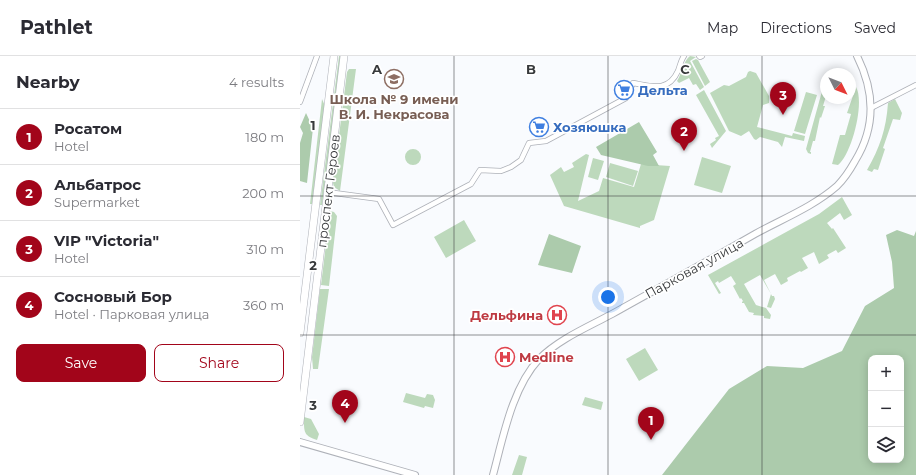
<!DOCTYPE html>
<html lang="en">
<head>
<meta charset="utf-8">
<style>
	body { margin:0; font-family:Montserrat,sans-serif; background:#f7f7f7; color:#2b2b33 }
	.controls { position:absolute; right:12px; bottom:12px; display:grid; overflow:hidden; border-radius:8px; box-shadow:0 2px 10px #0003 }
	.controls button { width:36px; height:36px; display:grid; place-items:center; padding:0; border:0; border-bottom:1px solid #e1e1e2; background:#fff; color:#2b2b33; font:20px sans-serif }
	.compass { position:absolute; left:520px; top:12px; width:36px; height:36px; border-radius:50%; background:#fff; box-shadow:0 2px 10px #0003; rotate:132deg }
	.you { position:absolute; left:308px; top:241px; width:14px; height:14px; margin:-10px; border:3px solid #fff; border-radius:50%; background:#1a73e8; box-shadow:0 0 0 6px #1a73e833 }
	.badge { display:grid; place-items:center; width:26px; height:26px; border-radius:50%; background:#a2051a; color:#fff; font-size:13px; font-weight:700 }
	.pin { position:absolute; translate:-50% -33px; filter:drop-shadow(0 1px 2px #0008) }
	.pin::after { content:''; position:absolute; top:21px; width:14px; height:12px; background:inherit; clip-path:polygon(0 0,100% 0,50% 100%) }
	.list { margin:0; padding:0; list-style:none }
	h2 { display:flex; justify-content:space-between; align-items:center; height:52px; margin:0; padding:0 16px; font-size:17px }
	h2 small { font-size:13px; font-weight:400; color:#7c7c81 }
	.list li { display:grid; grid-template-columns:26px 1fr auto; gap:12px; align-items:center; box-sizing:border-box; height:56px; padding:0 16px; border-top:1px solid #e1e1e2 }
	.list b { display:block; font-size:15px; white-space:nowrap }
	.list p { margin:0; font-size:13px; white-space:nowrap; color:#7c7c81 }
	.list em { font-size:13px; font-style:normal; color:#7c7c81 }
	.actions { display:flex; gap:8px; padding:12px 16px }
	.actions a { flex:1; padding:9px 0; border:1px solid #a2051a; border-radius:8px; text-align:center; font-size:14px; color:#a2051a }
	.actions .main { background:#a2051a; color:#fff }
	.icon { flex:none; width:22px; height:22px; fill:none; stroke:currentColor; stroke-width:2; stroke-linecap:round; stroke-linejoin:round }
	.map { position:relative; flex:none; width:616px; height:419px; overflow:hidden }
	header { display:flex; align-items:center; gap:24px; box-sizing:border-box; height:56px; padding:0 20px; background:#fff; border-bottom:1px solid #e1e1e2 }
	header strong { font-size:19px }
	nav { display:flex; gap:22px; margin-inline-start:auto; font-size:14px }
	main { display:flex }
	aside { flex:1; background:#fff }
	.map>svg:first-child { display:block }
</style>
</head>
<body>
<header>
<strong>Pathlet</strong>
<nav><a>Map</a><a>Directions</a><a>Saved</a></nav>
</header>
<main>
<aside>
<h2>Nearby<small>4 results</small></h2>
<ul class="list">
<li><span class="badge">1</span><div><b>Росатом</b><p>Hotel</p></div><em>180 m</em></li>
<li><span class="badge">2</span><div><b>Альбатрос</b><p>Supermarket</p></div><em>200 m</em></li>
<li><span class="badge">3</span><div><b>VIP &quot;Victoria&quot;</b><p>Hotel</p></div><em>310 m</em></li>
<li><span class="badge">4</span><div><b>Сосновый Бор</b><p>Hotel · Парковая улица</p></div><em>360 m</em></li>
</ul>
<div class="actions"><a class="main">Save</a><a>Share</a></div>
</aside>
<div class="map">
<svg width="616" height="419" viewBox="0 0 616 419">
	<rect width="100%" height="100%" fill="#f9fbfe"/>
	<path fill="#bdd9bc" d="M39 0H42L22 149H20Z
		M390 0 396 1 390 5 404 31 400 34 396 28 393 29 389 22 379 27 377 25C382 18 383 5 390 0Z
		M396 3 398 4 410 26 405 30 392 5Z
		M49 13H56L40 135 34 131 33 127 47 16Z
		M450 15 456 17 469 40V47L463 49 457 71 492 80 493 77 505 80 504 85 485 81 482 91 478 86 460 81 456 84 454 83 449 75 441 80 429 75 410 37 424 29 429 30 446 21 448 16Z
		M526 26V40L523 50H525L521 62 520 61 515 85H513L510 96H511V98L508 97 506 93 524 28Z
		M556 31C565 46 552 98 538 109L532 108 540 79H545L551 58 547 57Z
		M404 34 426 75 412 92 410 88 416 84 415 82 419 80 396 39Z
		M506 36 517 39 505 78 494 75Z
		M22 43 25 50 12 148H10Z
		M595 43 602 57 600 64 593 63 583 92 585 93 578 114 574 113 572 116 567 114C580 91 586 74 588 47Z
		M105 101a8 8 0 1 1 16 0a8 8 0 1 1-16 0Z
		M286 98 289 99 278 145 299 135 303 122 334 131 341 108 370 110 354 164 340 170V172L264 150 250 119 261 111 264 116 274 111 272 107Z
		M402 101 431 110 422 137 394 129Z
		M293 102 304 105 298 124 288 121Z
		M310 107 338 115 333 130 306 121Z
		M542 141 552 159 544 164 540 157 527 167 532 173 533 172 546 192 538 197 536 194 527 199 529 202 519 208 514 196 502 202 508 212 501 216 500 215 487 222 488 225 481 229 475 218 464 224 472 240H474L475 243 471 252 467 251 471 238 460 219 444 228 456 249 466 252 471 259 470 263 464 262V260L453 259 454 257 449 256 444 247H442V246L443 245 441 242 440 243 433 230 436 228 431 220 419 227 418 225 415 227 421 237 419 238 408 219 519 158Z
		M30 155 34 156 37 160 29 230 21 229Z
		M164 164 176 185 146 202 134 181Z
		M20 233H29L18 313H13L12 301Z
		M345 292 358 314 339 325 326 303Z
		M106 337 125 342 127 338 133 339 135 344 133 352 125 350 124 352 103 346Z
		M285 341 303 346 301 354 282 349Z
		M4 361 11 363 19 378 17 384C3 380 4 375 4 361Z
		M219 399 227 401 222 419H212Z"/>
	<path fill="#accbac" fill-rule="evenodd" d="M6 57 13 72 7 127 0 125V87L3 77 0 71Z
		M339 66 357 96 353 99 359 110H348L301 99 296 91Z
		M597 174 614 180 616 175V419H362L429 333 467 310 503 312 542 295 565 250 594 232 592 206 586 179ZM571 302H601V404H571Z
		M249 178 281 190 272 217 238 209Z"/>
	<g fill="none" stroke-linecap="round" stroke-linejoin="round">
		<defs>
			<path id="minor" d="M399 0 400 1 402 0
				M0 46 17 0
				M571 52 616 29
				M27 136 79 143 93 169 171 128 180 114 201 115 211 111 221 104 229 87 246 85 326 42 333 27C351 30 368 37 378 15 380 10 381 4 384 0"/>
			<path id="tertiary" d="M0 386 115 419
				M193 419C203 382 212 332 239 303 259 283 288 271 312 258 360 231 408 205 455 178 482 163 513 151 537 130 544 123 550 114 555 105 576 71 575 36 557 0"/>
			<path id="secondary" d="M0 277 34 0
				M0 366 44 0"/>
		</defs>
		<use href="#minor" stroke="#aeb1b8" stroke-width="6"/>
		<use href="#tertiary" stroke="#aeb1b8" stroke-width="8"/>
		<use href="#secondary" stroke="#aeb1b8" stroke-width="8"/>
		<use href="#minor" stroke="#fff" stroke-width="4.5"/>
		<use href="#tertiary" stroke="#fff" stroke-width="6"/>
		<use href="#secondary" stroke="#fff" stroke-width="7"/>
	</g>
	<path fill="none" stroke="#37393b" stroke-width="1" stroke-opacity="0.55" d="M154 0V419M308 0V419M462 0V419M0 140H616M0 279H616"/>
	<defs>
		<symbol id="school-ring" viewBox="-11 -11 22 22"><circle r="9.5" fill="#fff" stroke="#8d6e63" stroke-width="1.5"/><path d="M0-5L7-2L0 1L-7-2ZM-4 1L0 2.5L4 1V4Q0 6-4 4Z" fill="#8d6e63"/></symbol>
		<symbol id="supermarket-ring" viewBox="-11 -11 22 22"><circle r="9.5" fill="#fff" stroke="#3f7fe0" stroke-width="1.5"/><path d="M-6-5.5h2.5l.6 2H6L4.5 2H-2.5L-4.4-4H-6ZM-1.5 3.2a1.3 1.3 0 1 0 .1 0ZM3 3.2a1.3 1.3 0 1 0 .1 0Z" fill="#3f7fe0"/></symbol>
		<symbol id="hospital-ring" viewBox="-11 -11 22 22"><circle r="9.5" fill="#fff" stroke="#e0444e" stroke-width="1.5"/><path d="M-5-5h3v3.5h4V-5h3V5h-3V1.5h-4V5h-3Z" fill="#e0444e"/></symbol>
	</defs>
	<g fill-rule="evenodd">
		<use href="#school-ring" x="83" y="12" width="22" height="22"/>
		<use href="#supermarket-ring" x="313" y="23" width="22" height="22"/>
		<use href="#supermarket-ring" x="228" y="60" width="22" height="22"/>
		<use href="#hospital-ring" x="246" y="248" width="22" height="22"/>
		<use href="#hospital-ring" x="194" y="290" width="22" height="22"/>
	</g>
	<g text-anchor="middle" stroke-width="3.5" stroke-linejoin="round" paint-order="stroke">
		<g font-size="13" font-weight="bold" fill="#366cbe" stroke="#fff" text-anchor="start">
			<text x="338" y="39">Дельта</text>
			<text x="253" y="76">Хозяюшка</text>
		</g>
		<g font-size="13" font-weight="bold" fill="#785e54" stroke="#fff">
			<text x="94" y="48">Школа № 9 имени<tspan x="94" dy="15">В. И. Некрасова</tspan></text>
		</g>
		<g font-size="13" fill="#37393b" stroke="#fff">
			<text transform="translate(28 135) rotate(-83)" y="5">проспект Героев</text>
			<text transform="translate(394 212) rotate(-29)" y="5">Парковая улица</text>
		</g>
		<g font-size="13" font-weight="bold" fill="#be3a42" stroke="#fff" text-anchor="end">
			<text x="243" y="264">Дельфина</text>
			<text x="219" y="306" text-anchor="start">Medline</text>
		</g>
	</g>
	<g font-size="13" text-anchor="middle" font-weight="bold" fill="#37393b" stroke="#fff" stroke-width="3.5" stroke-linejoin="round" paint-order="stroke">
		<text x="77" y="18">A</text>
		<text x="231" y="18">B</text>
		<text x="385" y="18">C</text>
		<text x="13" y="74">1</text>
		<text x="13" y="214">2</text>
		<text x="13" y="354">3</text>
	</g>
</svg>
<div class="controls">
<button>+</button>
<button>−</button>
<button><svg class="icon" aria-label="layers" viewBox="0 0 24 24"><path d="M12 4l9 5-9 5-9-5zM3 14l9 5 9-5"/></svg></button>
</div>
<svg class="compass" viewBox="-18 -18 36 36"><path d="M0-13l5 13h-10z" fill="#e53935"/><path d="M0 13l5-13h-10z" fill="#7c7c81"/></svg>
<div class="you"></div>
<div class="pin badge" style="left:351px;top:384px">1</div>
<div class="pin badge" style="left:384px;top:95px">2</div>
<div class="pin badge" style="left:483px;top:59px">3</div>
<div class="pin badge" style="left:45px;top:367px">4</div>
</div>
</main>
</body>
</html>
